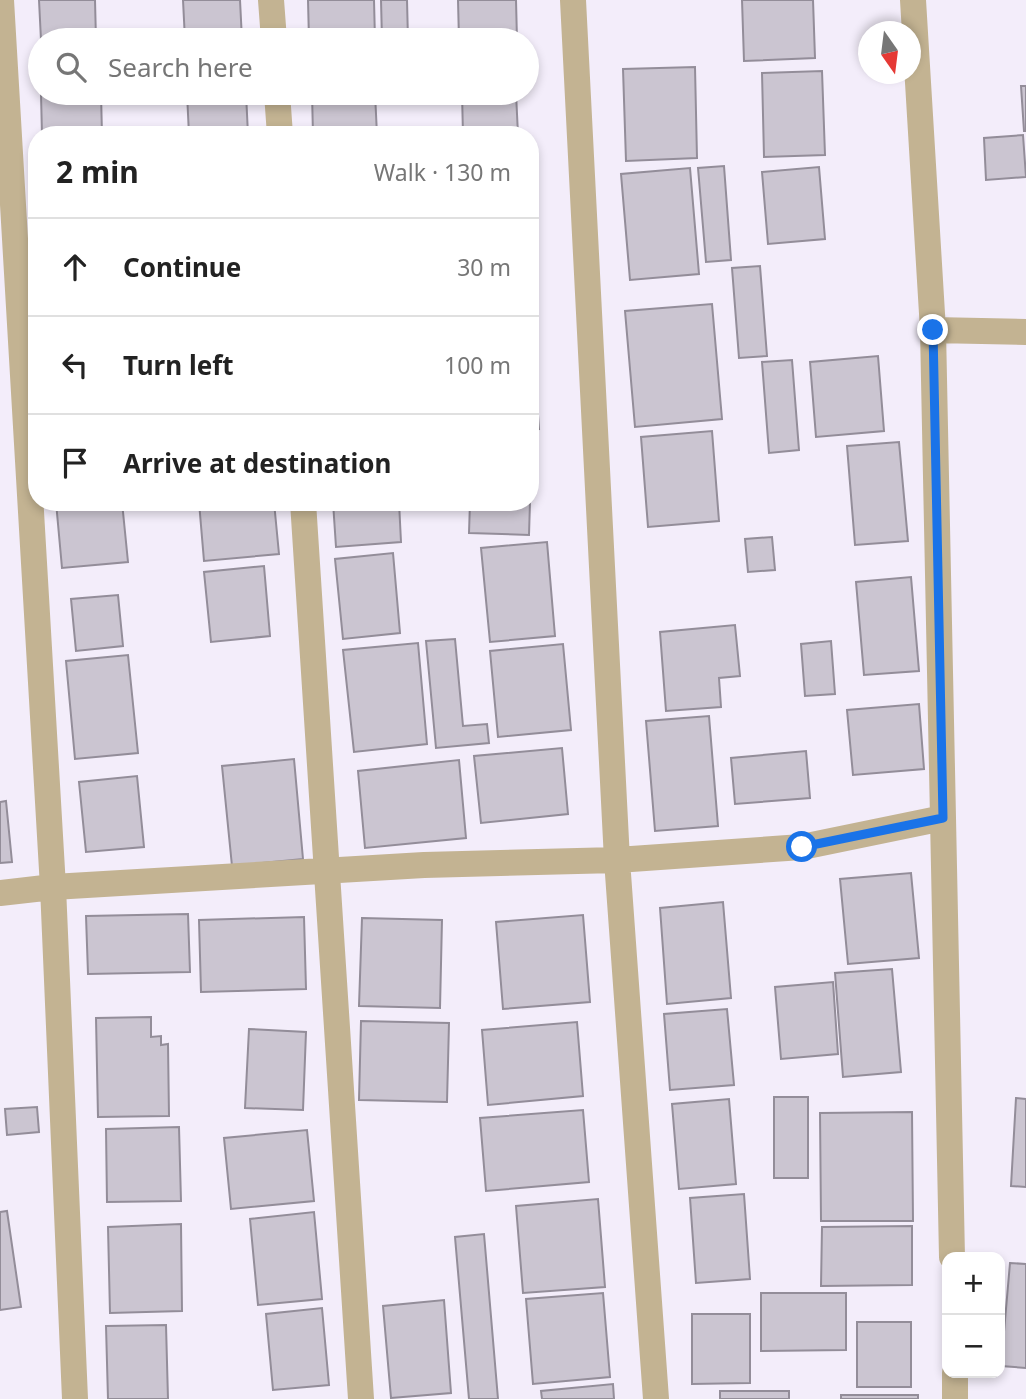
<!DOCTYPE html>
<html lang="en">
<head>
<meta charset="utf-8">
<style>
	body { margin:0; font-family:"Noto Sans",sans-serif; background:#f2f2f2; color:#222 }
	.controls { position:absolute; right:21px; bottom:21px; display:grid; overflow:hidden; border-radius:14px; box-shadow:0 4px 10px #0003 }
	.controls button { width:63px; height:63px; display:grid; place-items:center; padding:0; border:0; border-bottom:2px solid #e0e0e0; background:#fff; color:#222; font:35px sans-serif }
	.compass { position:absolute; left:858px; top:21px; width:63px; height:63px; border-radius:50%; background:#fff; box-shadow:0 4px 10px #0003; rotate:166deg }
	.stop { position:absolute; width:21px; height:21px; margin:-16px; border:5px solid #1a73e8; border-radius:50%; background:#fff }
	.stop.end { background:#1a73e8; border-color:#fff; box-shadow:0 2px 7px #0008 }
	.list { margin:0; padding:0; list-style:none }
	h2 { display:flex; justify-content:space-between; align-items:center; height:91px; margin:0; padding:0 28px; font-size:30px }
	h2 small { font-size:23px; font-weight:400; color:#767676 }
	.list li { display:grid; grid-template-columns:46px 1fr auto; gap:21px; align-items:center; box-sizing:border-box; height:98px; padding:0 28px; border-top:2px solid #e0e0e0 }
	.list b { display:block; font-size:26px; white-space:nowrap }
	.list em { font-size:23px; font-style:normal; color:#767676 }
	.icon { flex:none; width:38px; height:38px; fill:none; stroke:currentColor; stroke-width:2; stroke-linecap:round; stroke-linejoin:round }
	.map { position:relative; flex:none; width:1026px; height:1399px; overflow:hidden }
	.search { position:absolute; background:#fff; box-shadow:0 4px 10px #0003; left:28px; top:28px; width:511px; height:77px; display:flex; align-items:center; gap:18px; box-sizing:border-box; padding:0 24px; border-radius:38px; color:#767676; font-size:26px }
	.panel { position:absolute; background:#fff; box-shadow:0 4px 10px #0003; left:28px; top:126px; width:511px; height:385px; border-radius:28px }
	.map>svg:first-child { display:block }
</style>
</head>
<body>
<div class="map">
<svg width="1026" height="1399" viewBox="0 0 1026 1399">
	<rect width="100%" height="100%" fill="#f3edfa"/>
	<path fill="#cbc5d1" stroke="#938d99" stroke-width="2" d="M39 0H95L96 40H41Z
		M183 0H240L242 40H185Z
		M308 0H374L375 40H309Z
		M381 0H407L408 40H382Z
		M458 0H516L517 40H459Z
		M742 0H813L815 58 744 61Z
		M695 67 697 158 626 161 623 69Z
		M822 71 825 155 764 157 762 73Z
		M1021 86H1026V131H1024Z
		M101 93 102 135H42L41 94Z
		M187 93H246L248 135H189Z
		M312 93H375L377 135H313Z
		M462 93H516L518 135H463Z
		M1023 135 1026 177 986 180 984 138Z
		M724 166 731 260 706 262 698 168Z
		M819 167 825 239 768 244 762 172Z
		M690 168 699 274 630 280 621 174Z
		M760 266 767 356 739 358 732 268Z
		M712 304 722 419 635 427 625 311Z
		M530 334H532L539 429 530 430Z
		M878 356 884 431 816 437 810 362Z
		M792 360 799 450 769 453 762 362Z
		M712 431 719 521 648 527 641 437Z
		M899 442 908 541 855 545 847 446Z
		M56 502H122L128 562 62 568Z
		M199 502H274L279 554 204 561Z
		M333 502H399L401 542 336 547Z
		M470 502H530L529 535 469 533Z
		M772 537 775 570 748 572 745 539Z
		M547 542 555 636 490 642 481 548Z
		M393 553 400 633 343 639 335 559Z
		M264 566 270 636 211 642 204 572Z
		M911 577 919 671 864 675 856 582Z
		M118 595 123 646 76 651 71 599Z
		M735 625 740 676 719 678 721 707 666 711 660 632Z
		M455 639 463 726 487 724 489 743 436 748 426 641Z
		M831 641 835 694 805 696 801 644Z
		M418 643 427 744 354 752 343 650Z
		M563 644 571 730 498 737 490 651Z
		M128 655 138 753 75 759 66 661Z
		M919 704 924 769 853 775 847 710Z
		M709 716 718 826 655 831 646 721Z
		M562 748 568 814 481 823 474 756Z
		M806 751 810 798 735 804 731 758Z
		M294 759 303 859 232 866 222 766Z
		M459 760 466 838 365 848 358 771Z
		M137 776 144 847 86 852 79 782Z
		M6 801 12 862 0 863V802Z
		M911 873 919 958 848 964 840 879Z
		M723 902 731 998 667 1004 660 908Z
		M188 914 190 972 88 974 86 916Z
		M583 915 590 1002 503 1009 496 922Z
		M304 917 306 989 201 992 199 920Z
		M362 918 442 920 440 1008 359 1006Z
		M892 969 901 1072 843 1077 835 973Z
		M833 982 838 1054 781 1059 775 987Z
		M727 1009 734 1085 670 1090 664 1014Z
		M151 1017V1037L161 1036V1045L168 1044 169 1116 98 1117 96 1018Z
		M361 1021 449 1023 447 1102 359 1100Z
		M577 1022 583 1096 488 1105 482 1030Z
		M249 1029 306 1032 303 1110 245 1108Z
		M774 1097H808V1178H774Z
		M1016 1098 1026 1099V1187L1011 1186Z
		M729 1099 736 1184 679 1189 672 1104Z
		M37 1107 39 1132 7 1135 5 1109Z
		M583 1110 589 1182 486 1191 480 1118Z
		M912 1112 913 1221H821L820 1113Z
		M179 1127 181 1201 107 1202 106 1129Z
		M307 1130 314 1201 231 1209 224 1138Z
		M744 1194 750 1279 696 1283 690 1198Z
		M598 1199 605 1287 523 1293 516 1206Z
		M7 1211 21 1307 0 1310V1212Z
		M314 1212 322 1299 258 1305 250 1219Z
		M181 1224 182 1311 110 1313 108 1227Z
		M912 1226V1285L821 1286 822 1227Z
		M484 1234 498 1399H469L455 1237Z
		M1010 1263 1026 1264V1368L1001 1366Z
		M603 1293 610 1377 533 1384 526 1299Z
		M761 1293H846V1350L761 1351Z
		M444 1300 451 1393 391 1398 383 1306Z
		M322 1308 329 1385 273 1390 266 1314Z
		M692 1314H750V1383L692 1384Z
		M857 1322H911V1387H857Z
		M166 1325 168 1399H108L106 1326Z
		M613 1384 614 1399H542L541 1391Z
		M720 1391H789V1399H720Z
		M841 1395H918V1399H841Z"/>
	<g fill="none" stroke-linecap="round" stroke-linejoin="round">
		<path stroke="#c3b392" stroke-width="26" d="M1 0 53 887 75 1399
			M271 0 274 40
			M573 0 617 860 656 1399
			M913 0 933 330 952 1257
			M277 93 280 135
			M933 330 1026 332
			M303 502 361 1399
			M0 893 53 887 424 865 617 860 802 847 943 818
			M955 1373V1399"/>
	</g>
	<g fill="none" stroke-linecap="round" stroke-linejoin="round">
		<path stroke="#1a73e8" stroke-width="9" d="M802 847 943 818 933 330"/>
	</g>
</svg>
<div class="controls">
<button>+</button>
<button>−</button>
</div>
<svg class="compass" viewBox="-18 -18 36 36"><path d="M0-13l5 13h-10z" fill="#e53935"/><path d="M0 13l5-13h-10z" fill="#767676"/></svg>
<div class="stop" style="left:802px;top:847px"></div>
<div class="stop end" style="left:933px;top:330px"></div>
<div class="search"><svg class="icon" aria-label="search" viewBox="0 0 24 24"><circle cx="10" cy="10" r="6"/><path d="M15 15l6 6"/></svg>Search here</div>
<section class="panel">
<h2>2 min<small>Walk · 130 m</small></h2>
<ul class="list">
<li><svg class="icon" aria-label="ahead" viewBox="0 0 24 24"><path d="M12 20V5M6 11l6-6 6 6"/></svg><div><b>Continue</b></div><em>30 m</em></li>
<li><svg class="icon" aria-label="left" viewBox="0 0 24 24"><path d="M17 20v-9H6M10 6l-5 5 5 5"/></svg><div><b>Turn left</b></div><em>100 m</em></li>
<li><svg class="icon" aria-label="arrive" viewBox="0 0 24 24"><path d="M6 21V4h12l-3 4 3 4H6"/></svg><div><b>Arrive at destination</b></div></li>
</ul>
</section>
</div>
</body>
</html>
